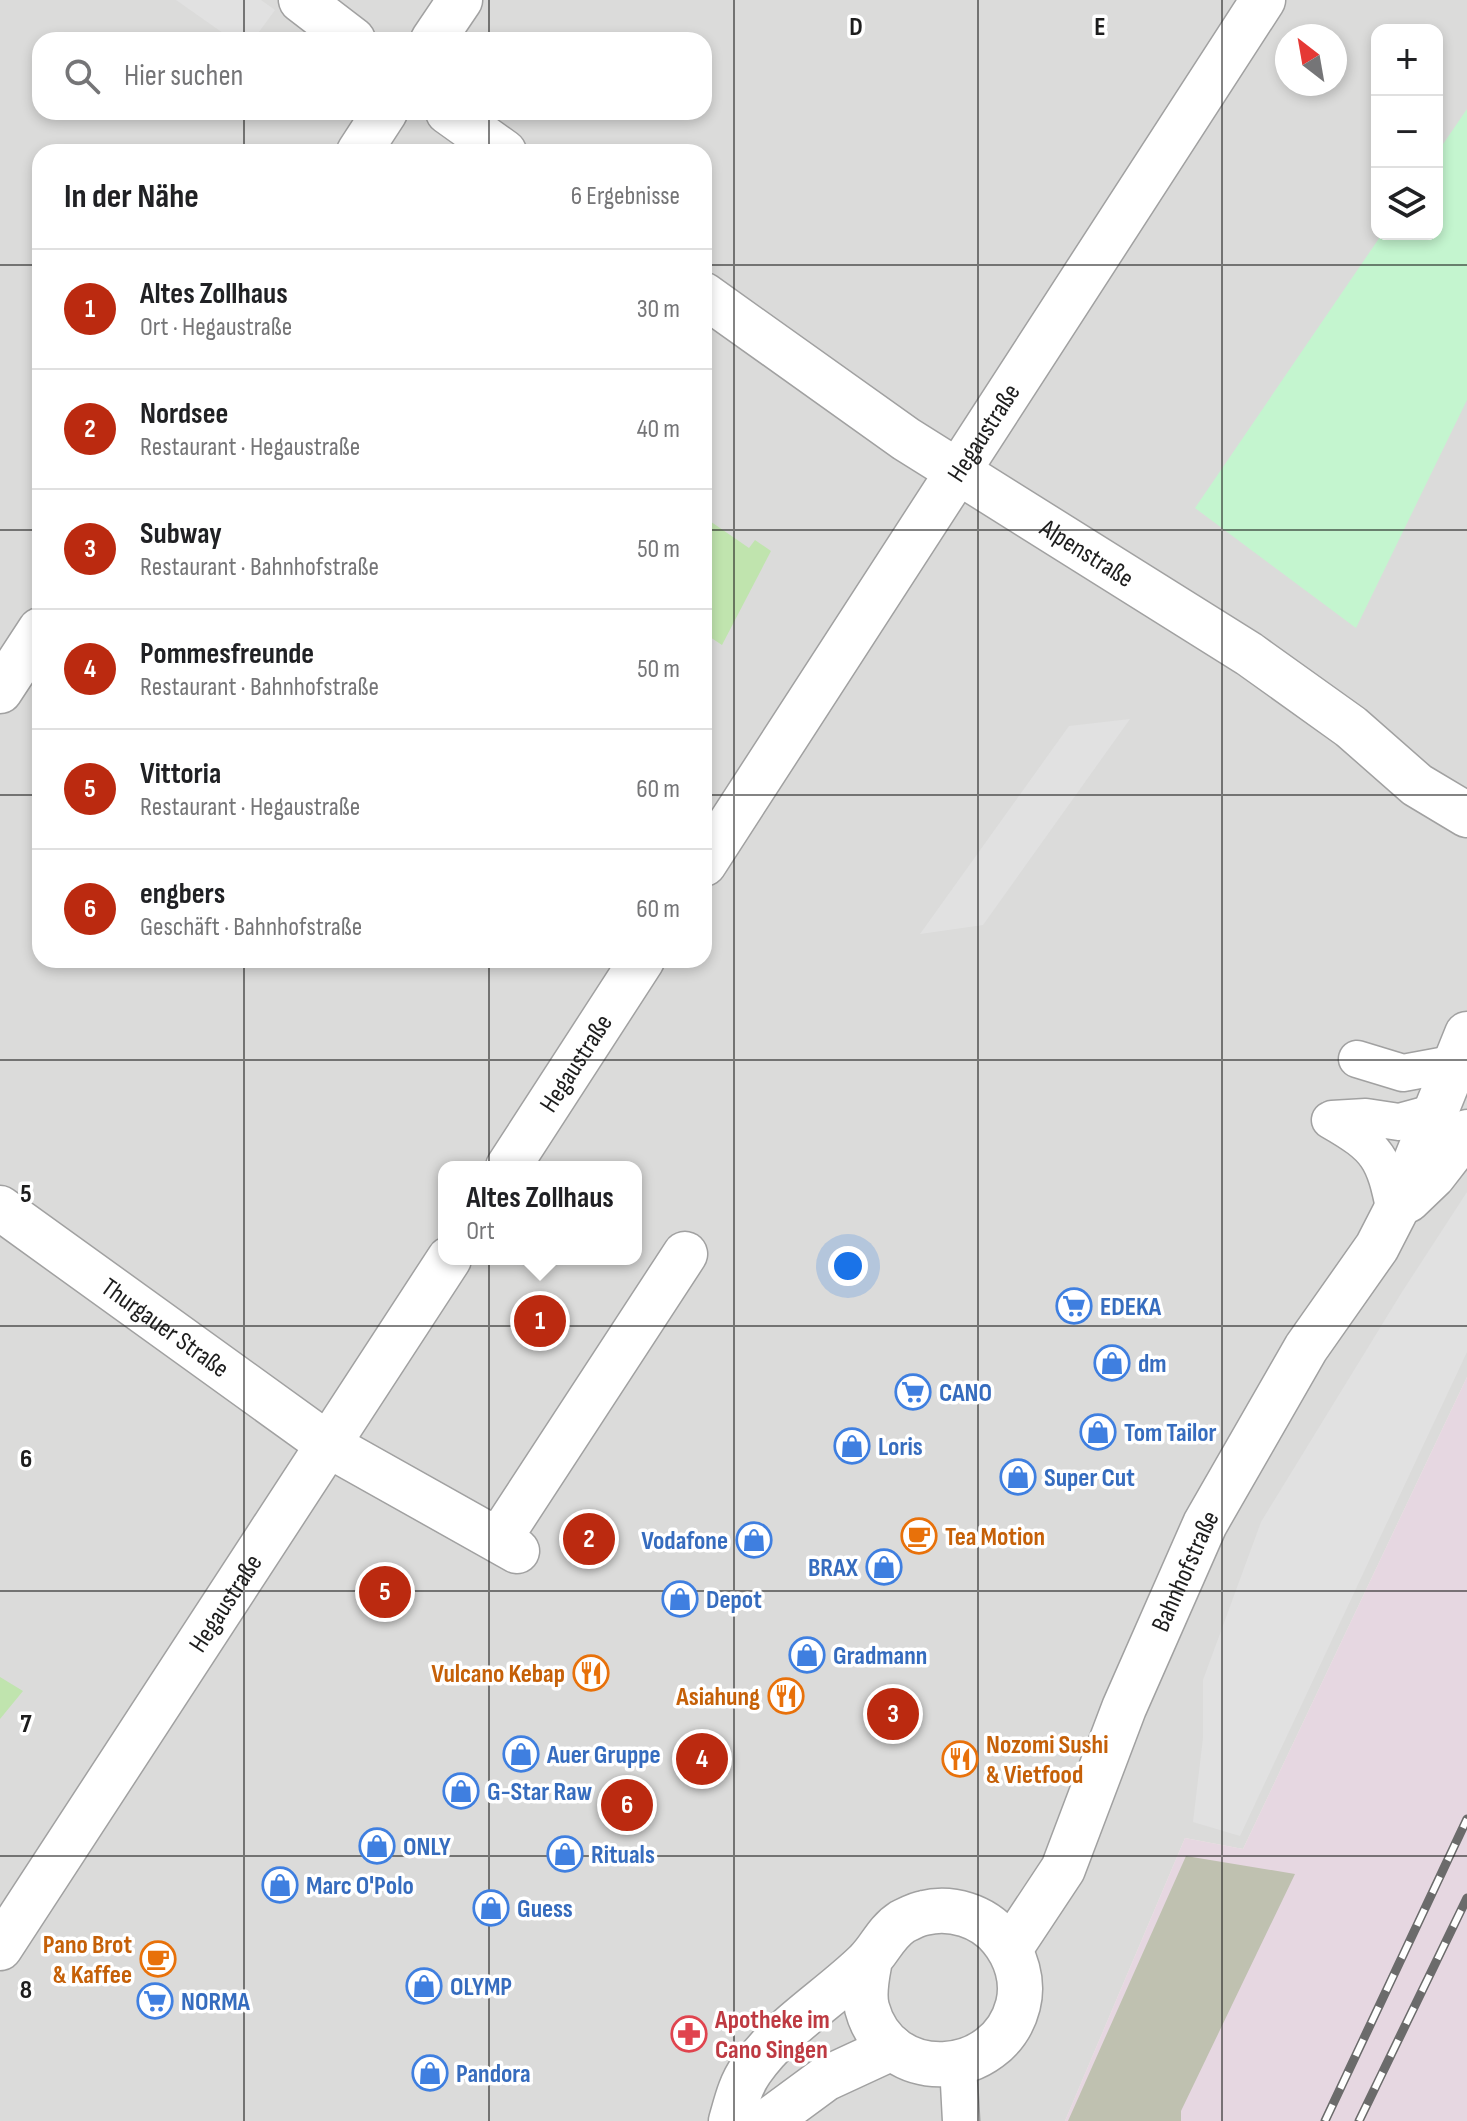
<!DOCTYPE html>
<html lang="de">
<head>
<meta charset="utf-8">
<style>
	body { margin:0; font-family:"Sofia Sans Condensed",sans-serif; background:#f6f6f6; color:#202124 }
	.controls { position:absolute; right:24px; top:24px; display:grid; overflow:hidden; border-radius:16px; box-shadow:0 4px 12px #0003 }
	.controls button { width:72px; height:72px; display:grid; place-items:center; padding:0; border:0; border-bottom:2px solid #e0e0e0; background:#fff; color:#202124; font:40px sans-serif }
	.compass { position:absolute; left:1275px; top:24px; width:72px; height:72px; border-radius:50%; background:#fff; box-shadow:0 4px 12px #0003; rotate:329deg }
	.you { position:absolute; left:848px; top:1266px; width:28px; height:28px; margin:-20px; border:6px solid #fff; border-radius:50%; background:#1a73e8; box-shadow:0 0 0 12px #1a73e833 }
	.badge { display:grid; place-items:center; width:52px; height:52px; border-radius:50%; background:#bb2a10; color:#fff; font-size:26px; font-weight:700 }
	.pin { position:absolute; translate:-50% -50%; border:4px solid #fff; box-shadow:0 2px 8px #0006 }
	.popup { position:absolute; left:438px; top:1161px; width:204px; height:104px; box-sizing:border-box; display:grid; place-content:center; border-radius:16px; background:#fff; filter:drop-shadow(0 2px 6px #0005); font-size:26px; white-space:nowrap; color:#757577 }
	.popup b { font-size:30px; color:#202124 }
	.popup::after { content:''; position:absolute; left:50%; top:100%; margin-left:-16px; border:16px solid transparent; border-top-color:#fff }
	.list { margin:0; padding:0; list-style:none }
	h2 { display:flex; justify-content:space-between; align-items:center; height:104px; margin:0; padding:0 32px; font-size:34px }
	h2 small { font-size:26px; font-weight:400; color:#757577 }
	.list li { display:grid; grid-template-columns:52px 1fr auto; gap:24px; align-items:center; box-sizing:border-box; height:120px; padding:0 32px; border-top:2px solid #e0e0e0 }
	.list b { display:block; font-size:30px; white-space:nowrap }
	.list p { margin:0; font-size:26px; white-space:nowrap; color:#757577 }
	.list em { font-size:26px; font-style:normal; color:#757577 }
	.icon { flex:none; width:44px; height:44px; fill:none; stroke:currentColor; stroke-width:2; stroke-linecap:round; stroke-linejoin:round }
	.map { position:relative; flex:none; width:1467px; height:2121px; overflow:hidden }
	.search { position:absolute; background:#fff; box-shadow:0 4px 12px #0003; left:32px; top:32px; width:680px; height:88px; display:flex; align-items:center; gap:20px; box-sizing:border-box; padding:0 28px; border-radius:24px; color:#757577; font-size:30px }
	.panel { position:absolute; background:#fff; box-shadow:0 4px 12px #0003; left:32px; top:144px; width:680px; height:824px; border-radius:24px }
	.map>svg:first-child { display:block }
</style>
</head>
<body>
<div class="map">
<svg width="1467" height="2121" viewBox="0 0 1467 2121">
	<rect width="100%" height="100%" fill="#eeece4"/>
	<path fill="#dbdbda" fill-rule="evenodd" d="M0 0H1467V1377L1243 1849 1185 1838 1065 2121H0ZM1377 30H1437V234H1377ZM1287 36H1335V84H1287ZM40 40H704V112H40ZM40 152H704V960H40ZM444 1167H636V1259H444Z"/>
	<path fill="#e6d7e1" d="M1467 1377V2121H1065L1185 1838 1243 1849Z"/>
	<path fill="#bfc1b0" d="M1186 1856 1295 1874 1181 2111V2121H1068Z"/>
	<path fill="#c0e4ae" d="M704 517 749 548 755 540 771 551 722 645 704 633Z
		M0 1677 23 1691 0 1719Z"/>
	<path fill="#c4f5cf" d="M1467 109V400L1356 628 1195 508 1382 234H1437V153Z"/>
	<path fill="#e1e1e1" d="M176 0H261L275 10 253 40H233Z
		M1130 719 983 925 920 934 1069 726Z
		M1467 1192V1352L1240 1836 1193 1822 1203 1738V1680L1261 1522 1402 1292Z"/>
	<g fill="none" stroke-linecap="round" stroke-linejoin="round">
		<defs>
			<path id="service" d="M1357 1059 1403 1073 1457 1063
				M1332 1119 1366 1117 1399 1122 1432 1113
				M1330 1120C1379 1148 1384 1158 1395 1212
				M958 2065 961 2121"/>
			<g id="pedestrian">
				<path d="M330 1446 517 1551"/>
				<path d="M499 1539 685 1254"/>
				<path id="s1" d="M0 1948 449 1259"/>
			</g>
			<g id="minor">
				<path d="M301 0 353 40"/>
				<path d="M433 40 460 0"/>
				<path d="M448 112 504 152"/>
				<path d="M359 152 385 112"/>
				<path id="s2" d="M704 295 906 439 1249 654 1351 727 1417 785 1467 815"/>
				<path d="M0 691 40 630"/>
				<path id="s3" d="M704 864 1263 0"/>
				<path id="s4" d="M508 1167 642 960"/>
				<path id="s5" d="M0 1208 330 1446"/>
			</g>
			<g id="tertiary">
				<path d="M1408 1200 1433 1176 1467 1132"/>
				<path id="s6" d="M1010 1949 1063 1869 1124 1708 1205 1524 1306 1348 1377 1247 1395 1212 1467 1034"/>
				<path d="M731 2121C736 2104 740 2085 751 2070 780 2028 829 1999 866 1963 880 1950 885 1933 902 1922 908 1919 917 1914 924 1913 951 1906 983 1916 1001 1938 1016 1956 1024 1981 1018 2005 999 2080 888 2087 867 2008 863 1993 867 1976 870 1960"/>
				<path d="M768 2121 825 2079 892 2048"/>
			</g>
		</defs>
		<use href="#service" stroke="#a1a1a1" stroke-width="39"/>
		<use href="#pedestrian" stroke="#a1a1a1" stroke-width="47"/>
		<use href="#minor" stroke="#a1a1a1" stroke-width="47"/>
		<use href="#tertiary" stroke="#a1a1a1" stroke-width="47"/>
		<use href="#service" stroke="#fff" stroke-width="36"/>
		<use href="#pedestrian" stroke="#fff" stroke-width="44"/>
		<use href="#minor" stroke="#fff" stroke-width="44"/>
		<use href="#tertiary" stroke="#fff" stroke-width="44"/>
		<defs>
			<path id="rail" d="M1325 2121 1467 1819
				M1359 2121 1467 1898"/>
		</defs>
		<use href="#rail" stroke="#6b6b6b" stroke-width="9"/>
		<use href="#rail" stroke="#fff" stroke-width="6" stroke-dasharray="18" stroke-linecap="butt"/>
	</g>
	<path fill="none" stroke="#1d1d1d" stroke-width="2" stroke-opacity="0.55" d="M244 0V40M489 0V40M734 0V2121M978 0V2121M1222 0V2121M244 112V152M489 112V152M0 265H40M704 265H1467M0 530H40M704 530H1467M0 795H40M704 795H1467M244 960V2121M489 960V2121M0 1060H1467M0 1326H1467M0 1591H1467M0 1856H1467"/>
	<defs>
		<symbol id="supermarket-ring" viewBox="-11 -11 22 22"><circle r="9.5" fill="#fff" stroke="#3f7fe0" stroke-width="1.5"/><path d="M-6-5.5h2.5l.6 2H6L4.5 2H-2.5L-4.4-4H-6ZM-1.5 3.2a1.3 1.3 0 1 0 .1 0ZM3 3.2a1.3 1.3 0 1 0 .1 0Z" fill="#3f7fe0"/></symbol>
		<symbol id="shop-ring" viewBox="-11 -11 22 22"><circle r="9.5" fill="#fff" stroke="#3f7fe0" stroke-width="1.5"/><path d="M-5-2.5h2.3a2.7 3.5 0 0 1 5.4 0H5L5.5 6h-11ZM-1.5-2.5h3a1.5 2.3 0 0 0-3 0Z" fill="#3f7fe0"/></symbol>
		<symbol id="cafe-ring" viewBox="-11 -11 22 22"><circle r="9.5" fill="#fff" stroke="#e8710a" stroke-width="1.5"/><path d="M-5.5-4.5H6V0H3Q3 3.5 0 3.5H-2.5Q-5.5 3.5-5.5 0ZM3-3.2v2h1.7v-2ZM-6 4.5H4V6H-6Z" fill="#e8710a"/></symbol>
		<symbol id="restaurant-ring" viewBox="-11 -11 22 22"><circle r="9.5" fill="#fff" stroke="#e8710a" stroke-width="1.5"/><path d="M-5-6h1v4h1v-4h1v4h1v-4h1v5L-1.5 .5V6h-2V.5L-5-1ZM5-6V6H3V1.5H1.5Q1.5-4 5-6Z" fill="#e8710a"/></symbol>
		<symbol id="pharmacy-ring" viewBox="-11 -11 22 22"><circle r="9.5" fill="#fff" stroke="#e0444e" stroke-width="1.5"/><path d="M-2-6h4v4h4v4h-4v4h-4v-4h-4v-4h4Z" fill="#e0444e"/></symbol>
	</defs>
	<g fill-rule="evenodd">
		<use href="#supermarket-ring" x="1054" y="1286" width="40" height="40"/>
		<use href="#shop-ring" x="1092" y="1343" width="40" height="40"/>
		<use href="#supermarket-ring" x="893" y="1372" width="40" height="40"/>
		<use href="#shop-ring" x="1078" y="1412" width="40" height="40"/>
		<use href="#shop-ring" x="832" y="1426" width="40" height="40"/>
		<use href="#shop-ring" x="998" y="1457" width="40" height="40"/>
		<use href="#cafe-ring" x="899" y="1516" width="40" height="40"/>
		<use href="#shop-ring" x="734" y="1520" width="40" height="40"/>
		<use href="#shop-ring" x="864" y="1547" width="40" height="40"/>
		<use href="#shop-ring" x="660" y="1579" width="40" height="40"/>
		<use href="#shop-ring" x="787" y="1635" width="40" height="40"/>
		<use href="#restaurant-ring" x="571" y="1653" width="40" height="40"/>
		<use href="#restaurant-ring" x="766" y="1676" width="40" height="40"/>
		<use href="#shop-ring" x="501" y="1734" width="40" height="40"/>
		<use href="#restaurant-ring" x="940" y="1739" width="40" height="40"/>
		<use href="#shop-ring" x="441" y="1771" width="40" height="40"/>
		<use href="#shop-ring" x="357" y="1826" width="40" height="40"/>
		<use href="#shop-ring" x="545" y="1834" width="40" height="40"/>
		<use href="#shop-ring" x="260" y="1865" width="40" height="40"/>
		<use href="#shop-ring" x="471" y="1888" width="40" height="40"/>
		<use href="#cafe-ring" x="138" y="1939" width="40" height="40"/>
		<use href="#shop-ring" x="404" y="1966" width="40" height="40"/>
		<use href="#supermarket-ring" x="135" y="1981" width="40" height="40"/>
		<use href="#pharmacy-ring" x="669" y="2014" width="40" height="40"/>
		<use href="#shop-ring" x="410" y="2053" width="40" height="40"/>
	</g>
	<g text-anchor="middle" stroke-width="7" stroke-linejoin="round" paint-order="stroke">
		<g font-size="26" fill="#1d1d1d" stroke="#fff">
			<text dy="9" stroke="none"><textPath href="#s3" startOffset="514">Hegaustraße</textPath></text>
			<text dy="9" stroke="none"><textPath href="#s2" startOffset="462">Alpenstraße</textPath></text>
			<text dy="9" stroke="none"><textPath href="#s4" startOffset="124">Hegaustraße</textPath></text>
			<text dy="9" stroke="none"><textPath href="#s5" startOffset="204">Thurgauer Straße</textPath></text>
			<text dy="9" stroke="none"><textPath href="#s6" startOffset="418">Bahnhofstraße</textPath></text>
			<text dy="9" stroke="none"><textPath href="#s1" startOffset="412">Hegaustraße</textPath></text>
		</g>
		<g font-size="26" font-weight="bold" fill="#366cbe" stroke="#fff" text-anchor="start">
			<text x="1100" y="1315">EDEKA</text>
			<text x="1138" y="1372">dm</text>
			<text x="939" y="1401">CANO</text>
			<text x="1124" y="1441">Tom Tailor</text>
			<text x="878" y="1455">Loris</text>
			<text x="1044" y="1486">Super Cut</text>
			<text x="728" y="1549" text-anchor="end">Vodafone</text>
			<text x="858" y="1576" text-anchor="end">BRAX</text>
			<text x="706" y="1608">Depot</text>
			<text x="833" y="1664">Gradmann</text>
			<text x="547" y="1763">Auer Gruppe</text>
			<text x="487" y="1800">G-Star Raw</text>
			<text x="403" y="1855">ONLY</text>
			<text x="591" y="1863">Rituals</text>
			<text x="306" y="1894">Marc O'Polo</text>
			<text x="517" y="1917">Guess</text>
			<text x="450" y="1995">OLYMP</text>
			<text x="181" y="2010">NORMA</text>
			<text x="456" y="2082">Pandora</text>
		</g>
		<g font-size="26" font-weight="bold" fill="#c56008" stroke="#fff" text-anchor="end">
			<text x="945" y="1545" text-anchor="start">Tea Motion</text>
			<text x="565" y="1682">Vulcano Kebap</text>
			<text x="760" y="1705">Asiahung</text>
			<text x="986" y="1753" text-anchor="start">Nozomi Sushi<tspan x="986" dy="30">&amp; Vietfood</tspan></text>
			<text x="132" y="1953">Pano Brot<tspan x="132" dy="30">&amp; Kaffee</tspan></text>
		</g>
		<g font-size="26" font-weight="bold" fill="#be3a42" stroke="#fff" text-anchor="start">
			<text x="715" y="2028">Apotheke im<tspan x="715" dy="30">Cano Singen</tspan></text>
		</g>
	</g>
	<g font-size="26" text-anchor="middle" font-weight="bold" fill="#1d1d1d" stroke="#fff" stroke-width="7" stroke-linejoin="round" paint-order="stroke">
		<text x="856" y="35">D</text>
		<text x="1100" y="35">E</text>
		<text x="26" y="1202">5</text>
		<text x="26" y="1467">6</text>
		<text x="26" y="1732">7</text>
		<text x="26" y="1998">8</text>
	</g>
</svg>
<div class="controls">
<button>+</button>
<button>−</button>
<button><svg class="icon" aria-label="layers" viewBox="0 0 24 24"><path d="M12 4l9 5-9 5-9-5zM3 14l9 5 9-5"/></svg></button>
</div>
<svg class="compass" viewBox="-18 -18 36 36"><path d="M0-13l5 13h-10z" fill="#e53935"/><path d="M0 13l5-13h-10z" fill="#757577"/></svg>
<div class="you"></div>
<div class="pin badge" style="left:540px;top:1321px">1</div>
<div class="popup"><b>Altes Zollhaus</b>Ort</div>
<div class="pin badge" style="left:589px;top:1539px">2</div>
<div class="pin badge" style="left:893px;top:1714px">3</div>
<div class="pin badge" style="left:702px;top:1759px">4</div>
<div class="pin badge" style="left:385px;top:1592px">5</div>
<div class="pin badge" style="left:627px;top:1805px">6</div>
<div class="search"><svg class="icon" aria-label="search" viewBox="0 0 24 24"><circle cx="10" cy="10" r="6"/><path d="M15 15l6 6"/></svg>Hier suchen</div>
<section class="panel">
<h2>In der Nähe<small>6 Ergebnisse</small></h2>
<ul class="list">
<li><span class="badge">1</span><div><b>Altes Zollhaus</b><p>Ort · Hegaustraße</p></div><em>30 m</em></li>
<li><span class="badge">2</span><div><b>Nordsee</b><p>Restaurant · Hegaustraße</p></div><em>40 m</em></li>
<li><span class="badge">3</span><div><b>Subway</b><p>Restaurant · Bahnhofstraße</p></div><em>50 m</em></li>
<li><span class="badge">4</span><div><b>Pommesfreunde</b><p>Restaurant · Bahnhofstraße</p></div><em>50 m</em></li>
<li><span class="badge">5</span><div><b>Vittoria</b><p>Restaurant · Hegaustraße</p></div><em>60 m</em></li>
<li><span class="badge">6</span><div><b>engbers</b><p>Geschäft · Bahnhofstraße</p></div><em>60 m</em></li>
</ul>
</section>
</div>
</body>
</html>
